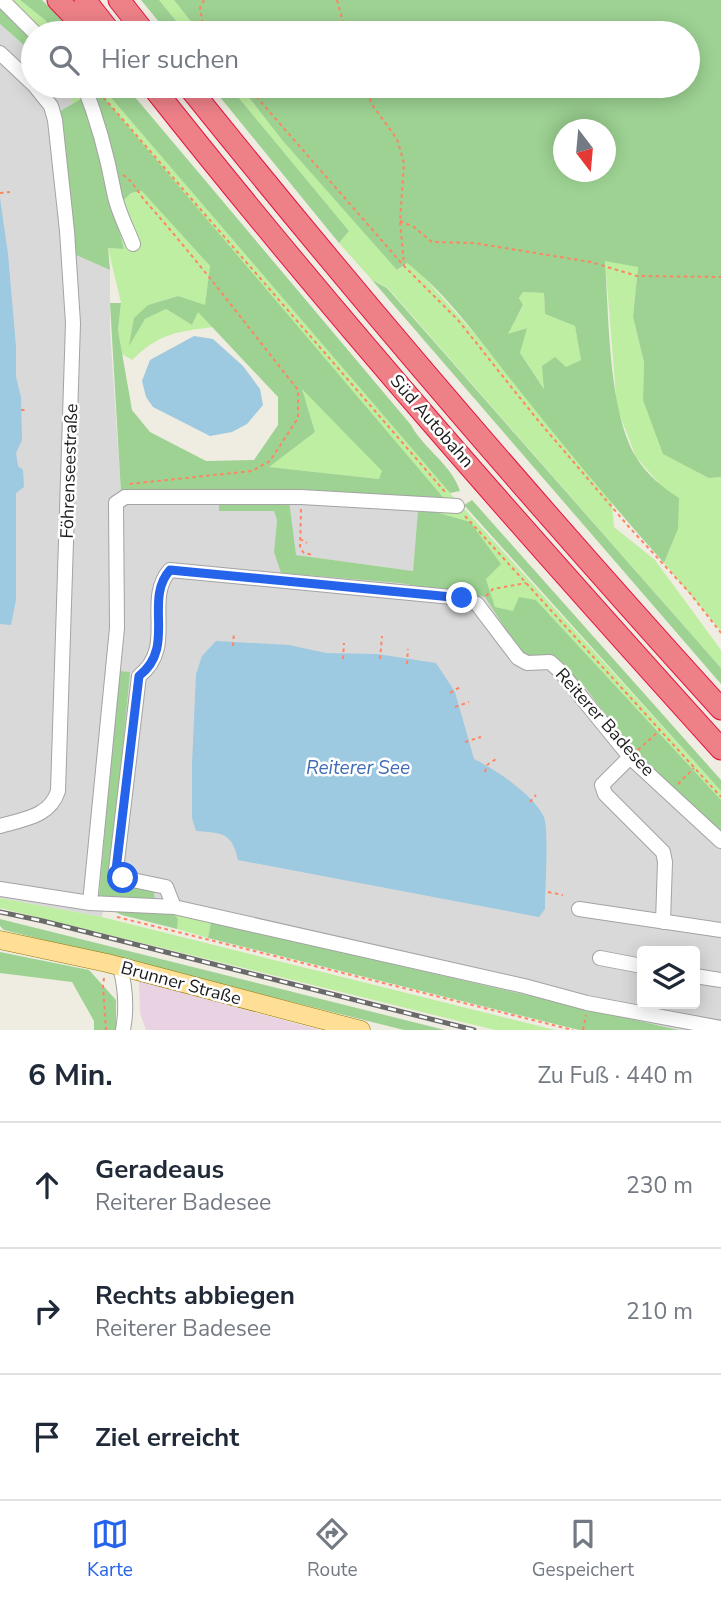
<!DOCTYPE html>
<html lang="de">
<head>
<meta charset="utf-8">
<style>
	body { margin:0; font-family:"Nunito Sans",sans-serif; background:#f2f2f3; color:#1f2937 }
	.controls { position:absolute; right:21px; bottom:21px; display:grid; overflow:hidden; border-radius:7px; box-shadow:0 4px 18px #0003 }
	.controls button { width:63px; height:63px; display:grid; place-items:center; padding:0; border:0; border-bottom:2px solid #e0e1e3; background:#fff; color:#1f2937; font:35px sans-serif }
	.compass { position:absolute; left:553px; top:119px; width:63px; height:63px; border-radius:50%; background:#fff; box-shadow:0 4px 18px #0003; rotate:164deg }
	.stop { position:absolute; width:21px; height:21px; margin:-16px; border:5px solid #2563eb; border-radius:50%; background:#fff }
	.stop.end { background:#2563eb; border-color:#fff; box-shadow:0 2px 7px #0008 }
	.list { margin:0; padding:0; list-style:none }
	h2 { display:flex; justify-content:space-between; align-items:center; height:91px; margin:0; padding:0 28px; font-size:30px }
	h2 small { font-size:23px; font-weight:400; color:#747a83 }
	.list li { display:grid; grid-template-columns:46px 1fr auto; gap:21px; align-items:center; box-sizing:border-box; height:126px; padding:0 28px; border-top:2px solid #e0e1e3 }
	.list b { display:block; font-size:26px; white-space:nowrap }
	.list p { margin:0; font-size:23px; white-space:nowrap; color:#747a83 }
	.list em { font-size:23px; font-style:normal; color:#747a83 }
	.icon { flex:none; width:38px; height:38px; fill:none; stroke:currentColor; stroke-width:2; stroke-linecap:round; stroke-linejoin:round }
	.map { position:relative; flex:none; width:721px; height:1030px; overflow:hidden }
	.search { position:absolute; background:#fff; box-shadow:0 4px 18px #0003; left:21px; right:21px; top:21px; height:77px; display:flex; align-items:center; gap:18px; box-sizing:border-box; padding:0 24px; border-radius:38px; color:#747a83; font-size:26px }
	.sheet { height:469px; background:#fff }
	nav { display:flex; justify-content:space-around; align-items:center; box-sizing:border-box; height:98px; border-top:2px solid #e0e1e3; background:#fff; font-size:19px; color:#747a83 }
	nav a { display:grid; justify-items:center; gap:4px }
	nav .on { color:#2563eb }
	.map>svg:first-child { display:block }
</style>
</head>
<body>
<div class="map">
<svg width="721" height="1030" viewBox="0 0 721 1030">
	<rect width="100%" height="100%" fill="#efece1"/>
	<path fill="#dad9d9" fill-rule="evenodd" d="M0 24 33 53V86H67L73 104 60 111 76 255 110 270V330L121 493 419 500 413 571 295 555 289 500 219 501V510L274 511 277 520 274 552 399 583 485 597 522 655 554 660 584 686 636 755 721 832V1030H679L665 1027 174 914 104 906 102 917 0 898ZM642 951H695V1004H642Z"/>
	<path fill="#e9d2e2" d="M139 981 320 1030H146L140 1013Z"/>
	<path fill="#beeea1" d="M0 0H20L45 20 56 33H33Z
		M159 0H174L200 33H186Z
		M67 86H101L450 493 721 791V800L536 600 513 611 495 607 486 579 418 510 96 91 73 104Z
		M229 86H240L282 140 398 270 407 263 420 273 475 334 612 503 614 527 655 560 721 650V668L388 288 372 280 339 243 349 231Z
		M143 191 210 266 205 306 178 296 148 305 130 343 145 319 166 309 192 325 198 311 213 327C176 332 160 333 132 360L122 354 118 330 121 303 108 248 124 249 113 210 131 193Z
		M605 260 638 266 633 317 644 362 643 400 709 478 721 477V631L664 563 678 529 663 488 636 457 617 408Z
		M523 292 544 293 545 314 575 326 581 360 565 368 545 390 520 353 526 328 507 335 523 306 519 298Z
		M301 387 383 471 379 479 268 467 315 432Z
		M0 898 102 917 555 1030H495L0 908Z
		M174 914 211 922 208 938 177 929 178 919Z"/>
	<path fill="#9dd292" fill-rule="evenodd" d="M20 0H42L77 33H56L45 20Z
		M141 0H159L186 33H168Z
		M174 0H721V477L709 478 663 454 643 400 644 362 633 317 638 267 605 261C609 316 608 410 636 457 646 474 663 488 679 498L678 529 664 563C614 507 566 449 520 391 485 348 452 298 407 263L397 270 282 140 240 86H688V33H200ZM564 130H606V172H564ZM523 292 544 293 545 314 575 326 581 360 566 367 555 357 542 366 544 389 520 353 527 328 508 334 523 305 519 298Z
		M0 2 33 37V53L0 24Z
		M101 86H125L140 103 411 425C424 449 452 465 460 491L450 493Z
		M211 86H229L349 231 339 243Z
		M97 90 447 502 121 493 110 303H121L118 330 132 410 150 432 206 461 254 460 278 425V397L198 312 192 325 166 309 145 319 129 346 134 318 148 305 178 296 205 305 210 266 142 191 131 193 114 210 124 249 108 248 110 270 76 255 60 111ZM302 389 382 471 379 479 269 467 315 432Z
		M372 280 387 288 721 668V684Z
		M219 500H289L296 555 413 571 418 510 435 512 470 522 501 564 486 579 495 607 513 611 519 597 536 600 721 800V832L636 755 584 686 554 660 522 655 485 597 399 583 281 573 274 552 277 520 274 511H219Z
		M472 500 721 780V791L464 505Z
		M119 671 130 672 110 881 154 892 155 902 99 897Z
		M103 906 174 914 178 919 177 929 122 915Z
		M0 919 445 1030H404L4 930 0 926Z
		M211 922 665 1027 679 1030H579L208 938Z
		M0 952 89 970 116 1000V1030H94V1021L72 982 0 973Z"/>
	<path fill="#9dc9e1" d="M0 198 8 254 16 347V377L21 397 22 440 16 453 18 466 23 470 24 487 16 493V600L11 625 0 624Z
		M194 336 213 339 243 366 260 389 263 405 247 424 232 432 210 436 153 407 146 397 142 381 150 360Z
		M216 641 289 645 326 653 377 654 436 663 455 692 474 759C495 769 534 795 544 817 549 830 545 892 545 909L539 917 238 860C232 832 222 833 196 831L192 818V765L196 674 202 656Z"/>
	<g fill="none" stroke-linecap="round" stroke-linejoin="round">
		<defs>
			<path id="minor" d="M2 0 35 33
				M0 53 33 84
				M84 86C98 121 107 155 114 192 117 210 127 228 133 244
				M630 757 602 785 605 794 663 852 665 862 663 922
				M0 826C23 819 50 817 58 791L73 323 67 231 55 120 51 106 35 86
				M0 889 90 903 174 907 524 986 587 1003 721 1028
				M90 903 117 628 116 503 125 497H301L457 506
				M174 907 166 887 123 878 116 870 139 676C177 647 143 600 170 570L462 598 477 604 518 658 527 663 550 662 560 671 630 757 721 841
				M579 909 721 930
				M600 958 642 966
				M120 967C126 989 127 1008 123 1030
				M695 976 721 980"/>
			<path id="major" d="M0 940 107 963 361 1030"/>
			<path id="highway" d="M58 0 90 33
				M85 0 111 33
				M119 0 145 33
				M152 86C332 314 526 533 721 749
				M188 86C359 299 537 506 721 709"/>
		</defs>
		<use href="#minor" stroke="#a3a3a3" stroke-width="16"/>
		<use href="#major" stroke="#957600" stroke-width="19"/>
		<use href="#highway" stroke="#e61542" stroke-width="23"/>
		<path stroke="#ff8562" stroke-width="2" stroke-dasharray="3.5 3.5" stroke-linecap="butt" d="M204 0 200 8 203 26 208 33
			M337 0 346 33
			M247 86 404 266 458 320 536 418 629 527 689 592 721 633
			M364 86 373 106 397 139 404 163 400 221 404 265
			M99 92 446 493
			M123 175C133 180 139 195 147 203 200 263 248 327 298 390V418L270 461 252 471 129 484
			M0 193 10 192
			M400 221 414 227 432 242 474 243 591 262 637 276 721 277
			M21 410H28
			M301 509 300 548 304 553 313 555
			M465 516 721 797
			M300 539 307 543
			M486 596 493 589 526 583
			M233 646 234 632
			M343 659 344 643
			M380 659 382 636
			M407 664 408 649
			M450 693 462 686
			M455 707 469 702
			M465 742 481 737
			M638 750 660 730
			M485 772 487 765 496 759
			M678 784 694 768
			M530 802 536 795
			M548 892 563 895
			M117 917 573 1030
			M104 978 103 986 106 1030
			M583 1030 586 1015"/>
		<use href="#minor" stroke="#fff" stroke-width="14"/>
		<use href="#major" stroke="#ffdf96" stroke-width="18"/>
		<use href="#highway" stroke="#ee8188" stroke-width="21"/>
		<defs>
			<path id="rail" d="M0 912 43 921 474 1030"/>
		</defs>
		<use href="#rail" stroke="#6a6a6a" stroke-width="5"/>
		<use href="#rail" stroke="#fff" stroke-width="2.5" stroke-dasharray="8" stroke-linecap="butt"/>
	</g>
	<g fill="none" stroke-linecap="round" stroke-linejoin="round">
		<path stroke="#2563eb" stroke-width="9" d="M123 878 116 870 139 676C177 647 143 600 170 570L462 598"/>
	</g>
	<g text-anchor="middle" stroke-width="5" stroke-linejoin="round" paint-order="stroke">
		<g font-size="18" fill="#1c1c1c" stroke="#fff">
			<text transform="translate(432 421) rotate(49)" y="6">Süd Autobahn</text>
			<text transform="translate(69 471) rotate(-88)" y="6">Föhrenseestraße</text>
			<text transform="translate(605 722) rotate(48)" y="6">Reiterer Badesee</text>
			<text transform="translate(181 983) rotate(15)" y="6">Brunner Straße</text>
		</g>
		<g font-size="19" font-style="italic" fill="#416cb4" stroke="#fff">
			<text x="358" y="774">Reiterer See</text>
		</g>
	</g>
</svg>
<div class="controls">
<button><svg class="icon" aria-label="layers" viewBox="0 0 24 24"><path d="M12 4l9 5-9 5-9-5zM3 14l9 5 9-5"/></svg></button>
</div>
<svg class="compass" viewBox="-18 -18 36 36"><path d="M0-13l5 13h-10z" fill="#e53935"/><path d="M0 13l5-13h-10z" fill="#747a83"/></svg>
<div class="stop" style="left:123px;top:878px"></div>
<div class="stop end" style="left:462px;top:598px"></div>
<div class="search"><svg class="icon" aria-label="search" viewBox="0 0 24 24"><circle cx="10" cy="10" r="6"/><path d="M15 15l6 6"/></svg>Hier suchen</div>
</div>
<section class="sheet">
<h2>6 Min.<small>Zu Fuß · 440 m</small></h2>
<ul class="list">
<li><svg class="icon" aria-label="ahead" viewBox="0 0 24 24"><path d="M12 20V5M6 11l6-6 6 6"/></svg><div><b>Geradeaus</b><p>Reiterer Badesee</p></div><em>230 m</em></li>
<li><svg class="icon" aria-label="right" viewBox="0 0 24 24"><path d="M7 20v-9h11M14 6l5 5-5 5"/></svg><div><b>Rechts abbiegen</b><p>Reiterer Badesee</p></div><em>210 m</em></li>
<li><svg class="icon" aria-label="arrive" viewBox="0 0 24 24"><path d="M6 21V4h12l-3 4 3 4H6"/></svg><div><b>Ziel erreicht</b></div></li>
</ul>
</section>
<nav>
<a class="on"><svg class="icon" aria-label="map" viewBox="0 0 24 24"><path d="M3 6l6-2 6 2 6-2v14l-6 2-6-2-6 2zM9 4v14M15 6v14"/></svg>Karte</a>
<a><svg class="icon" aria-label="directions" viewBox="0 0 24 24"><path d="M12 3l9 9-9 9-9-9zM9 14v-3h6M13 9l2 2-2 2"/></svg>Route</a>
<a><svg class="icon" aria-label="saved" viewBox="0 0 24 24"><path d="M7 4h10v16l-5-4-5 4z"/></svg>Gespeichert</a>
</nav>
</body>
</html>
